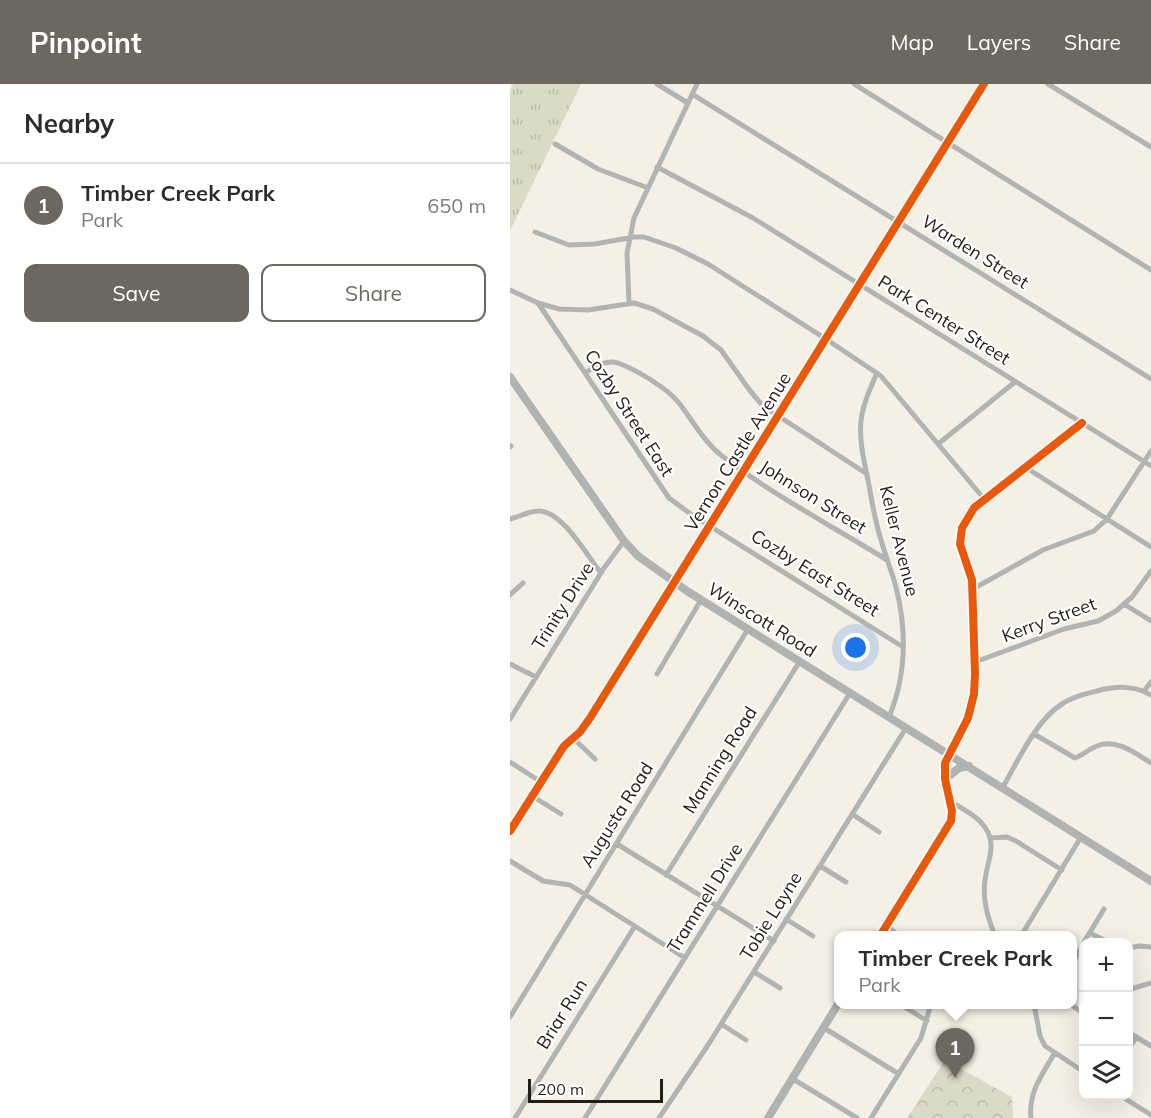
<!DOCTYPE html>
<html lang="en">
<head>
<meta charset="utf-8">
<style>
	body { margin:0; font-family:Mulish,sans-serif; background:#f7f7f7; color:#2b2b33 }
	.controls { position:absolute; right:18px; bottom:18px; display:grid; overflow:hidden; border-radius:12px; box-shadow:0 6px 24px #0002 }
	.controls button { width:54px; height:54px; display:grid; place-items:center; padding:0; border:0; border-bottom:2px solid #e1e1e2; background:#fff; color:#2b2b33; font:30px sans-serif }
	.scale { position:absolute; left:18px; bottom:15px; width:135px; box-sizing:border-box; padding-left:6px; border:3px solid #221e17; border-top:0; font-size:16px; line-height:21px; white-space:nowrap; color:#221e17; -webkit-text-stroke:4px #fff; paint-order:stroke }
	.you { position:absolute; left:346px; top:564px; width:21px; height:21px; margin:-15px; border:4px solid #fff; border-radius:50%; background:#1a73e8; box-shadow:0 0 0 9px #1a73e833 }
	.badge { display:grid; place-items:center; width:39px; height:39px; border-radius:50%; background:#6c685f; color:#fff; font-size:20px; font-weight:700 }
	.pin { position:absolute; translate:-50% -50px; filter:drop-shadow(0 2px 3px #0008) }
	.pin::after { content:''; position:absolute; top:32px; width:21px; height:18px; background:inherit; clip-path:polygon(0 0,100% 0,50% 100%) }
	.popup { position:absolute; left:324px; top:847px; width:243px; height:78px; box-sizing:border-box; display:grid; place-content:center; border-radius:12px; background:#fff; filter:drop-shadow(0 2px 4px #0005); font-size:20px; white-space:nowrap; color:#7c7c81 }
	.popup b { font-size:22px; color:#2b2b33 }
	.popup::after { content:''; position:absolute; left:50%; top:100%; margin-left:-12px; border:12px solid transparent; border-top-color:#fff }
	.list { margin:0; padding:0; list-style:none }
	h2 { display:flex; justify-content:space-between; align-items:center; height:78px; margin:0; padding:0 24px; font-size:26px }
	h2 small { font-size:20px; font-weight:400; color:#7c7c81 }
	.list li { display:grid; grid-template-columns:39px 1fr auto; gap:18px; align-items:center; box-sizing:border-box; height:84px; padding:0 24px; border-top:2px solid #e1e1e2 }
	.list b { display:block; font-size:22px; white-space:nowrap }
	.list p { margin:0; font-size:20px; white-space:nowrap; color:#7c7c81 }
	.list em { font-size:20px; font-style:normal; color:#7c7c81 }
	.actions { display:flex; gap:12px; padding:18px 24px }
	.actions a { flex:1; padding:14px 0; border:2px solid #6c685f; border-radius:12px; text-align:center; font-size:21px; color:#6c685f }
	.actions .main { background:#6c685f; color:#fff }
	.icon { flex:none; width:33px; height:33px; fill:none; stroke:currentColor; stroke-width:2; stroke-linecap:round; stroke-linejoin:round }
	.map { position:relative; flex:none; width:641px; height:1034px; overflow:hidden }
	header { display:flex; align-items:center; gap:36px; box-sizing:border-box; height:84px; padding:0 30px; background:#6c685f; color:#fff }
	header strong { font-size:28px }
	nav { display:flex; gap:33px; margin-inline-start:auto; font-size:21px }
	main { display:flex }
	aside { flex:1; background:#fff }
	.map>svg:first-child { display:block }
</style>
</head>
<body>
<header>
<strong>Pinpoint</strong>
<nav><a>Map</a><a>Layers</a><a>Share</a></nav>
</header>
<main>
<aside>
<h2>Nearby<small></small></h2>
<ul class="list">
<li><span class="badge">1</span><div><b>Timber Creek Park</b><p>Park</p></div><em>650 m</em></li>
</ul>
<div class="actions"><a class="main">Save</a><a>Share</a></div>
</aside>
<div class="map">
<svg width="641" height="1034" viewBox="0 0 641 1034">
	<defs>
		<pattern id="grass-tufts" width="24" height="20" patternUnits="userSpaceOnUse" patternTransform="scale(1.5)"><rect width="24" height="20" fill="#d9dbc6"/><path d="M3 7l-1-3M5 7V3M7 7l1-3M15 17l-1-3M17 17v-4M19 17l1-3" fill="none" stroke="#babca9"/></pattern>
		<pattern id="park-crowns" width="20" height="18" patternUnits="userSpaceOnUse" patternTransform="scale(1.5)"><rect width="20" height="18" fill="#d9dbc6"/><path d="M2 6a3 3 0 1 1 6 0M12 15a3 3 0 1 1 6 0" fill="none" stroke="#babca9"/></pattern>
	</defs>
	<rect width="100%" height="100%" fill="#f5f0e5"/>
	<path fill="url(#grass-tufts)" d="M3 0H71L0 147V8Z"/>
	<path fill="url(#park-crowns)" d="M435 976 502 1013 503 1034H397Z"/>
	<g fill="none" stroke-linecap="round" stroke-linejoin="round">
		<path stroke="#b0b4b3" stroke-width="5" d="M147 0 178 19
			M344 0 641 186
			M538 0 641 63
			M182 10 641 295
			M45 60 88 85 138 104
			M147 83 243 134 641 382
			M25 148 59 161 85 160 124 153H134L166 164 198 180 316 255 371 292 475 416
			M0 206 28 219 49 225 78 226 124 219 143 225 193 252 211 266 241 308 253 322 357 390
			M28 219 159 414 182 431 393 563
			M119 219 117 169 124 134 187 0
			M75 289C85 283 96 275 108 279 127 286 157 304 169 319 183 337 194 358 212 372 263 411 322 442 377 476
			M367 289C360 305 353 320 351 337 349 357 354 377 358 396 362 417 365 439 372 459 376 474 382 488 386 503 397 547 396 592 379 633
			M428 360 505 298
			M0 363 1 362
			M515 383 641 463
			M0 435C9 433 19 427 28 427 52 426 77 472 91 489
			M463 505 533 466 584 447 597 435 641 367
			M0 511 13 499
			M614 520 641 537
			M465 578 554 545 588 537 606 527 622 513 641 487
			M0 580 26 593
			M147 590 191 516
			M634 607 641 598
			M0 635 94 484 114 457
			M524 650 565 674C573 671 579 665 587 662 606 654 625 669 641 679
			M63 654 85 675
			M439 670 458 634 464 610 465 590 462 496 450 460 452 444 464 424 572 339
			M0 678 31 698
			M493 703C508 677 526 636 552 620 562 613 575 610 587 607 606 602 623 601 641 611
			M22 712 51 730
			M441 718C459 728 483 740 481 765 480 776 476 786 475 797 472 815 478 834 485 852
			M342 730 369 748
			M0 747 54 662 70 648 80 634 474 0
			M480 754 497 753 506 757 552 786
			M107 760 264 857
			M0 777 33 797 60 801 175 874
			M310 782 336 798
			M156 791 290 577
			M276 835 303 852
			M376 841 389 852
			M580 849 598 858
			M511 852 571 753
			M574 858 594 825
			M618 864 630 862 641 863
			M562 879 574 860
			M244 888 270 904
			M618 906 641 899
			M390 920 417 937
			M524 920 530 952 535 962 574 988
			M560 920 574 930
			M0 933 238 545
			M211 940 236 956
			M314 944 389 990
			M618 948 641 962
			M618 965 627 953
			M283 995 347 1034
			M611 1012 641 1031
			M5 1034 125 842
			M75 1034 340 609
			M149 1034 198 961 396 644
			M361 1034 411 954 421 920
			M521 1034C518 1009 532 991 544 970"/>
		<path stroke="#afb3b1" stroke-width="8" d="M0 293 114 457 128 472 177 507 641 797
			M435 695 449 684 459 682
			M370 852 441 737 442 727 435 685V679L439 670
			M258 1034 328 920"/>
		<defs>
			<path id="cycleway" d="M0 747 54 662 70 648 80 634 474 0
				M370 852 441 737 442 727 435 695V679L458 634 464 610 465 590 462 496 450 460 452 444 464 424 572 339"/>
		</defs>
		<use href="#cycleway" stroke="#fff" stroke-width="11"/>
		<use href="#cycleway" stroke="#e8590c" stroke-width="8"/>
	</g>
	<g text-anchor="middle" stroke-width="4.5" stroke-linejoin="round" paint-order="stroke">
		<g font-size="18" fill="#221e17" stroke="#fff">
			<text transform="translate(465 168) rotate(32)" y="6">Warden Street</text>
			<text transform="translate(434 236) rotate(32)" y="6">Park Center Street</text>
			<text transform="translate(119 329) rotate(57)" y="6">Cozby Street East</text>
			<text transform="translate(228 368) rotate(-58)" y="6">Vernon Castle Avenue</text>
			<text transform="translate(303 413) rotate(32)" y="6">Johnson Street</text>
			<text transform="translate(389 457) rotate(76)" y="6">Keller Avenue</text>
			<text transform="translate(305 489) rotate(32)" y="6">Cozby East Street</text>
			<text transform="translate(53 522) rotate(-58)" y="6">Trinity Drive</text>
			<text transform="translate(252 536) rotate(32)" y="6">Winscott Road</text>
			<text transform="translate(539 536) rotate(-20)" y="6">Kerry Street</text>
			<text transform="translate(210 676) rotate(-58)" y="6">Manning Road</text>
			<text transform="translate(107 731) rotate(-58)" y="6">Augusta Road</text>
			<text transform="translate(195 814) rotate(-58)" y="6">Trammell Drive</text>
			<text transform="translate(261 832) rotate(-58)" y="6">Tobie Layne</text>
			<text transform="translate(52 930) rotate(-58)" y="6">Briar Run</text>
		</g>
	</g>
</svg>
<div class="controls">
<button>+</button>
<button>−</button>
<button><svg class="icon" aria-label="layers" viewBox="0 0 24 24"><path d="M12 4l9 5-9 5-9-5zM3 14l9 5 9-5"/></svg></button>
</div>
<div class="scale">200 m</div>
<div class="you"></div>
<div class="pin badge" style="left:445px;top:994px">1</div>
<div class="popup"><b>Timber Creek Park</b>Park</div>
</div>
</main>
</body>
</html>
